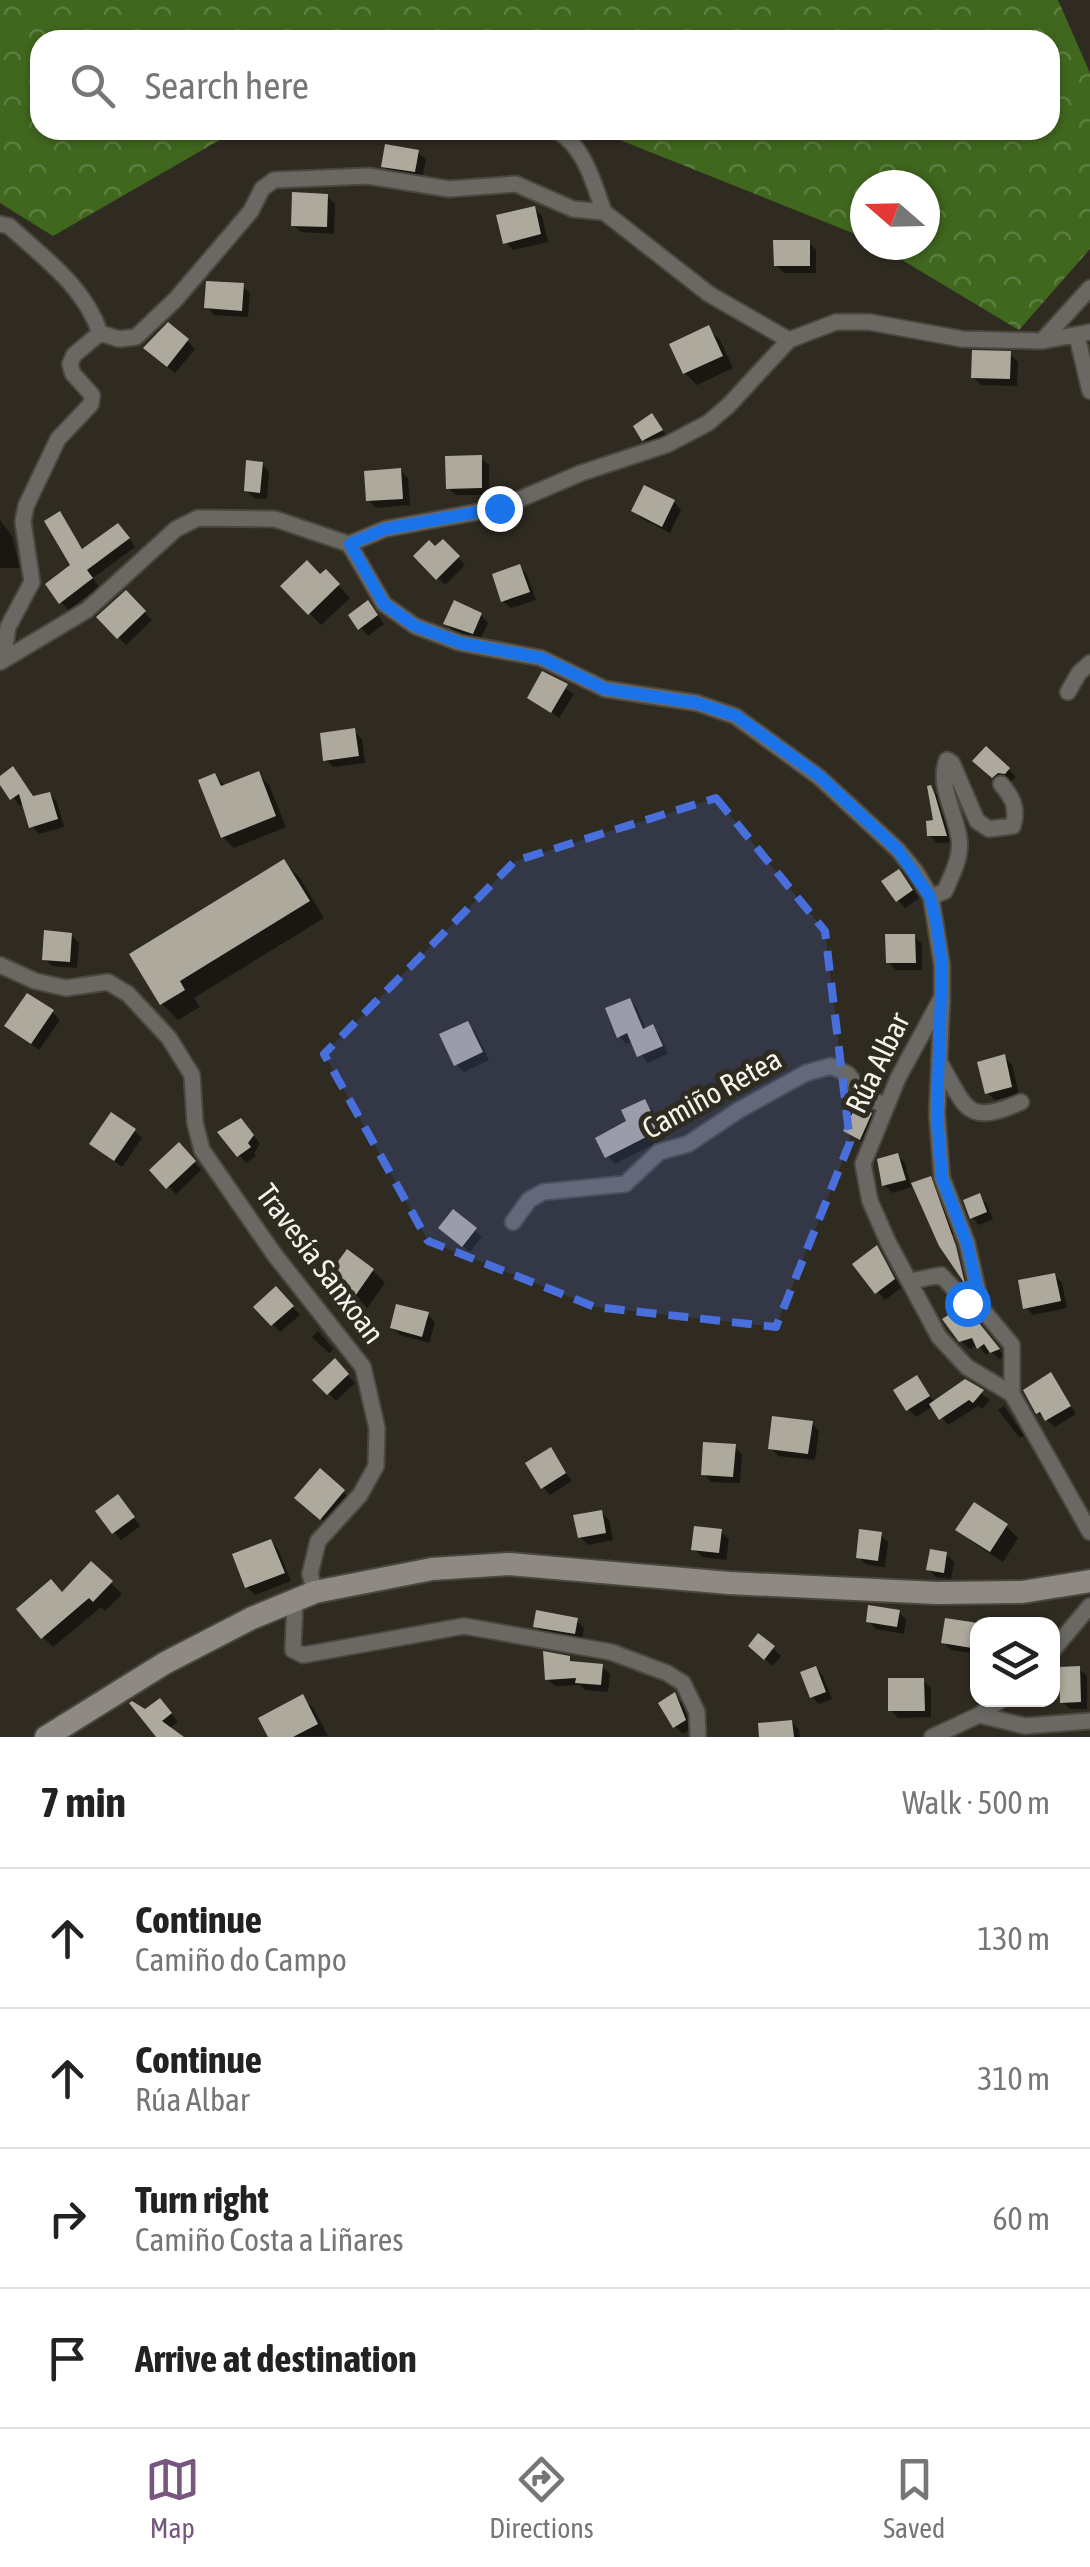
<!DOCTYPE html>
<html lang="en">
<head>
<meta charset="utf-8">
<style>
	body { margin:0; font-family:"Asap Condensed",sans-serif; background:#f6f6f6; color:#222 }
	.controls { position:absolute; right:30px; bottom:30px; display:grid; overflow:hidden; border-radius:20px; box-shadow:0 2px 8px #0004 }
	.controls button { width:90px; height:90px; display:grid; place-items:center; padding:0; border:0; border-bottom:2px solid #e0e0e0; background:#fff; color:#222; font:50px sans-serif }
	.compass { position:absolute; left:850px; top:170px; width:90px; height:90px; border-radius:50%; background:#fff; box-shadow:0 2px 8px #0004; rotate:290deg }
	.stop { position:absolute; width:30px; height:30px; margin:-22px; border:8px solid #1a73e8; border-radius:50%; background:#fff }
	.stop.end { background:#1a73e8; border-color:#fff; box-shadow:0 2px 10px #0008 }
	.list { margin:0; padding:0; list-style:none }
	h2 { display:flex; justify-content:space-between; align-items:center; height:130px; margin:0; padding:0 40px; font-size:42px }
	h2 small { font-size:32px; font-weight:400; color:#767676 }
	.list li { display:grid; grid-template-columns:65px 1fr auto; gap:30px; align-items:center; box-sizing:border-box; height:140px; padding:0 40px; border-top:2px solid #e0e0e0 }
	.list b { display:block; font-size:38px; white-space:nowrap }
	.list p { margin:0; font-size:32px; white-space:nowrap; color:#767676 }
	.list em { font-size:32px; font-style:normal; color:#767676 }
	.icon { flex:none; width:55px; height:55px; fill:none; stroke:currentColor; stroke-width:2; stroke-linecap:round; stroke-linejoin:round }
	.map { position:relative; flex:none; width:1090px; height:1737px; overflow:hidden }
	.search { position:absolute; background:#fff; box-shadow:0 2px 8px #0004; left:30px; right:30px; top:30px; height:110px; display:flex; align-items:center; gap:25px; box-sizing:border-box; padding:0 35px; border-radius:30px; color:#767676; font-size:38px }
	.sheet { height:690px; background:#fff }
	nav { display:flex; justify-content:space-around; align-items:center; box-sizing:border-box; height:140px; border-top:2px solid #e0e0e0; background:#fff; font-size:28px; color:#767676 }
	nav a { display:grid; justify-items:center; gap:5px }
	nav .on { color:#775780 }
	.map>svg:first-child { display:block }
</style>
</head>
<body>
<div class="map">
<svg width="1090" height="1737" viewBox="0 0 1090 1737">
	<defs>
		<pattern id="forest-crowns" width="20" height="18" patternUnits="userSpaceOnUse" patternTransform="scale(2.5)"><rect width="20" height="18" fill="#40671e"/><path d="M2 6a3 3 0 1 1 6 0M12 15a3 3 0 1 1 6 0" fill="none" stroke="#5c7d3f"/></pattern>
	</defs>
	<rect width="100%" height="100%" fill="#2f2b21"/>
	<path fill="url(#forest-crowns)" d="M0 0H1058L1090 73V249L1019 330 877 245H925V185H865V238L595 130H1050V40H40V130H237L53 236 0 203Z"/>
	<path fill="#0007" d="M418 152 426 160 422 178 392 174 384 166Z
		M327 196 335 204 334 234 301 232 293 225Z
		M534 209 542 216 548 242 513 250 506 242Z
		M809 242 816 250V273H784L776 265Z
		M242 286 250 293 248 317 214 315 207 307Z
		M708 328 720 340 733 368 697 385 685 373Z
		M187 341 195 349 175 373 154 356Z
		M1010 354 1018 362 1017 386 981 385 973 377Z
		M652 417 668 438 652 447 644 439Z
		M481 458 489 465V495H456L448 488Z
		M262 464 269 472 267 499 254 498 246 490Z
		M400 470 408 478 410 505 376 508 369 500Z
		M674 502 681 510 670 533 641 518 634 511Z
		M59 515 84 551 126 534 135 547 93 578 99 587 68 610 61 602 73 566Z
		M0 520 12 536 20 568H0Z
		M443 542 465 565 445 585 416 556 435 550Z
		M520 567 527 575 536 600 511 608 503 601Z
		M326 572 350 598 321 625 284 586Z
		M126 593 152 620 126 645 99 617Z
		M375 611 384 624 368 636 351 615Z
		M481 615 488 623 480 640 454 631 446 624Z
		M543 674 574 694 559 718 530 697Z
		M354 731 362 739 365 763 333 767 326 760Z
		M986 749 1016 777 1013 780 1001 784 976 760Z
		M13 770 35 799 49 794 57 802 64 827 39 834 32 826 25 803 20 806 0 781Z
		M258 774 269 785 286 827 234 848 223 837 215 776 226 787Z
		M930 788 938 795 953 842 937 843 929 835 936 822Z
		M284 862 300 878 324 918 194 998 200 1007 178 1020 162 1004 132 955Z
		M906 879 919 898 905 908 898 900Z
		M71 935 79 943 77 968 52 966 45 959Z
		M914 936 922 944V970H896L888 962Z
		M630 1001 637 1008 646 1030 653 1027 660 1035 668 1054 647 1063 633 1041 626 1044 619 1036Z
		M52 1012 60 1020 39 1050 7 1026Z
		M467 1024 475 1031 489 1060 464 1072 456 1064Z
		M1004 1057 1012 1065 1019 1094 995 1100 987 1092Z
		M644 1102 652 1109 666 1138 615 1164 607 1156Z
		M870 1115 878 1123 868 1146 846 1131Z
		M249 1129 260 1144 254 1153 256 1156 246 1163 239 1155Z
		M134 1131 142 1138 122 1167 92 1144Z
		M179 1145 201 1170 176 1194 152 1170Z
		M898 1156 905 1163 911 1186 930 1179 938 1186 955 1234 951 1235 915 1186 892 1193 885 1185Z
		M979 1196 987 1204 993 1219 979 1225 972 1217Z
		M475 1230 482 1237 470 1252 449 1235Z
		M877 1248 901 1288 885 1300 856 1265Z
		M373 1271 385 1283 364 1312 326 1281Z
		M1054 1275 1062 1283 1067 1308 1033 1315 1026 1307Z
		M276 1289 300 1315 280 1332 257 1307Z
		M427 1314 435 1322 429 1343 400 1335 392 1328Z
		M982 1329 1005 1357 999 1359 991 1351 986 1355 978 1345 969 1349 961 1341Z
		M318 1331 333 1349 329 1353 312 1337Z
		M335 1362 355 1383 336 1401 316 1380Z
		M1050 1376 1076 1414 1055 1427 1038 1413 1027 1390Z
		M917 1378 935 1403 965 1382 990 1400 982 1409 978 1406 948 1425 933 1406 916 1417 908 1409Z
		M1004 1406 1024 1436 1020 1438 998 1410Z
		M812 1423 819 1431 815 1460 778 1456 771 1448Z
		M735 1447 742 1454 740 1483 711 1482 704 1474Z
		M550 1451 572 1481 550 1495 543 1487Z
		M320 1472 351 1499 329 1525 305 1505Z
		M125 1505 140 1526 121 1540 114 1532Z
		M602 1513 609 1520 613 1540 588 1545 580 1537Z
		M1006 1526 1018 1538 1003 1562 971 1541 959 1529Z
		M721 1532 729 1539 726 1560 702 1557 694 1549Z
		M880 1534 888 1542 885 1567 867 1565 859 1557Z
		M271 1542 278 1549 291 1581 255 1595 247 1587Z
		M946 1554 954 1562 951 1579 936 1577 929 1570Z
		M91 1564 122 1594 105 1611 101 1607 53 1647 43 1637 63 1594Z
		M899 1612 906 1620 904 1634 876 1629 868 1621Z
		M577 1621 584 1628 582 1640 544 1634 536 1626Z
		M978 1626V1654L951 1650 943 1642Z
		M759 1636 781 1656 773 1666 758 1654Z
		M569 1659 575 1664 602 1667 610 1674 608 1692 585 1690 580 1685 555 1686 547 1679Z
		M815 1669 823 1676 832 1699 819 1704 812 1697Z
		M1079 1669 1087 1676V1709H1070L1062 1702Z
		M923 1680 931 1688V1717L898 1718 891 1710Z
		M674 1695 682 1703 692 1728 683 1734 675 1726Z
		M302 1697 314 1709 328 1736 271 1737Z
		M167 1708 178 1722 168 1729 180 1737H159L145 1712Z
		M792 1722 799 1730 800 1737H761Z"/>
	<path fill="#aea99d" d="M385 144 419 150 415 172 381 167Z
		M292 192 328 194 327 227 291 226Z
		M535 206 541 234 503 244 496 215Z
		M773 240H810V266H774Z
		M206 281 244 283 242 311 204 308Z
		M168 322 189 339 167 367 143 348Z
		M709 325 723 356 683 374 669 344Z
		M972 350 1011 351 1010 379 971 378Z
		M652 413 663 430 642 441 633 426Z
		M482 455V488L446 489 445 456Z
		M246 460 263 462 260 493 244 491Z
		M401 468 403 499 366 501 364 471Z
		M644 485 675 500 662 527 631 511Z
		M60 511 82 549 118 523 130 538 87 570 93 578 59 604 45 584 70 565 44 521Z
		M443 539 460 556 436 580 413 556 429 540 435 546Z
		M307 560 320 574 326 569 340 584 308 615 280 586Z
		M520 564 530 592 501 602 492 574Z
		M126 590 146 611 117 639 96 617Z
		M368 600 378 615 358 630 348 615Z
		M454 600 482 613 473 634 443 624Z
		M542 671 568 684 551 713 527 698Z
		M355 728 359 756 323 761 320 733Z
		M986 746 1010 768 1005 774 998 773 992 778 972 761Z
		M13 766 33 796 50 792 58 819 29 828 19 794 10 800 0 785V776Z
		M259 771 276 816 221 838 198 780 215 773 221 786Z
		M931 785 935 795 947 836H927L926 821 933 820 927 786Z
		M284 859 310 901 180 981 185 990 160 1005 129 954Z
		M899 869 913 890 896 902 881 881Z
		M44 930 72 933 70 962 42 960Z
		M885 934H915L916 963H886Z
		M27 993 54 1010 31 1044 4 1026Z
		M630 998 643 1029 653 1024 663 1046 637 1057 627 1033 617 1038 605 1008Z
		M468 1021 483 1052 454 1066 439 1034Z
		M1005 1054 1012 1087 985 1094 977 1062Z
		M645 1099 660 1130 605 1158 595 1138 626 1121 621 1110Z
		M857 1105 872 1113 860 1140 843 1131Z
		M111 1112 136 1129 114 1161 89 1144Z
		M241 1118 254 1135 248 1143 251 1147 237 1157 217 1132Z
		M179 1142 196 1161 166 1189 149 1170Z
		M898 1153 906 1180 882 1186 877 1159Z
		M931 1176 956 1246 965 1284 939 1246 911 1183Z
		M980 1193 987 1212 970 1219 963 1200Z
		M453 1209 477 1228 462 1247 438 1228Z
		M877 1245 895 1279 875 1294 852 1264Z
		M347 1249 374 1269 351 1302 323 1282Z
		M1055 1273 1061 1301 1023 1309 1018 1280Z
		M276 1286 294 1306 271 1326 253 1307Z
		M396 1304 429 1312 422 1337 390 1328Z
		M958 1309 975 1318 1000 1349 990 1353 984 1344 977 1349 972 1338 959 1342 942 1319Z
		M335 1358 349 1374 327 1395 312 1380Z
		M1051 1372 1071 1406 1045 1421 1040 1412 1036 1414 1023 1390Z
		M917 1375 930 1396 906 1411 893 1390Z
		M965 1379 984 1390 973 1403 969 1400 939 1420 929 1404Z
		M772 1416 813 1421 808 1454 768 1449Z
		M703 1442 736 1444 733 1477 701 1475Z
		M551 1447 566 1473 541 1489 525 1463Z
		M320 1468 345 1490 320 1520 294 1498Z
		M118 1494 135 1517 112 1534 95 1511Z
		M974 1502 1008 1524 990 1552 955 1530Z
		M602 1510 606 1533 578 1538 573 1515Z
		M694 1526 722 1529 719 1553 691 1550Z
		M859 1529 882 1532 878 1561 856 1558Z
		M271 1539 285 1573 245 1588 232 1554Z
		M930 1549 947 1552 944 1573 926 1570Z
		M91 1561 113 1581 93 1602 89 1598 41 1639 16 1609 51 1579 62 1592Z
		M868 1605 900 1610 897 1627 866 1622Z
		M536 1610 578 1618 575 1634 533 1627Z
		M945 1618 978 1623V1649L941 1643Z
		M758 1633 775 1646 764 1660 748 1646Z
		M543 1651 570 1656V1661L603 1664 601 1685 575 1683 576 1678 545 1680Z
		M816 1666 826 1692 810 1698 800 1672Z
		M1080 1666 1081 1702 1060 1703 1059 1667Z
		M888 1678H924L925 1711H888Z
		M675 1692 686 1720 673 1728 658 1703Z
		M303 1694 318 1724 293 1737H268L258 1718Z
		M160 1698 172 1713 162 1721 184 1737H156L129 1703 132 1701 145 1709Z
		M792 1720 794 1737H759L758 1723Z"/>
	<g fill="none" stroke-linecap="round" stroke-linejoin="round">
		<defs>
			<path id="street" d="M556 130C585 147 593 182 604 212
				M0 224 9 226C44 258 85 287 100 333L119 339 136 337 176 299 251 211 262 189 274 180 368 176 449 189 516 184 573 209 604 212 709 294 789 340
				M1077 336 1090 391
				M1042 341 1090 288
				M349 544 384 604 415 626 460 643 541 658 605 689 697 703 735 716 819 777 898 850 916 872 931 897 942 965V997L898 1078 863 1164 870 1201 888 1242 939 1337 967 1367 1012 1394 1090 1532
				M349 544 385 529 499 508 581 473 666 445 708 423 729 405 789 340 836 322H869L962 339 1042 341 1090 332
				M3 659 8 627 32 582 23 522 26 506 58 439 91 404 92 395 73 374 70 364 74 355 100 333
				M0 662 87 610 176 529 198 518 275 519 349 544
				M1068 692 1079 673 1090 663
				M931 897 945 891C952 874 962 857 959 838 956 814 937 784 947 760L952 763 977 821 989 829 1013 826C1018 808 1013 798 1001 784
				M0 965 35 981 66 988 108 982 128 994 169 1038 192 1075 195 1123 202 1150 274 1254 363 1367 377 1428 376 1466 360 1495 318 1541 310 1574 315 1592
				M942 1000 937 1114 942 1178 967 1243 982 1309 1012 1345V1394
				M939 1061C966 1107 965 1127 1021 1102
				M513 1222 529 1200 543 1192 625 1184 659 1152 688 1144 739 1110 806 1073 831 1066 848 1074 865 1096 886 1106
				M911 1281 941 1275 967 1303 982 1309
				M295 1601 293 1650 303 1655 464 1626 611 1652 667 1673 683 1683 697 1712 698 1737
				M1052 1651 1090 1606
				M979 1715 1025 1726 1090 1721
				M932 1737 979 1715 1001 1700"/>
			<path id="secondary" d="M46 1737 165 1663 252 1618 315 1592 432 1569 509 1564 729 1583 937 1593 1022 1592 1090 1581"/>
		</defs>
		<use href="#street" stroke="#4b473e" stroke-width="19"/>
		<use href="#secondary" stroke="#4b473e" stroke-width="26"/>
		<use href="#street" stroke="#6a6863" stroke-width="15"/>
		<use href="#secondary" stroke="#8e8a83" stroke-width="22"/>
	</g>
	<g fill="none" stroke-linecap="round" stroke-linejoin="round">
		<path stroke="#1a73e8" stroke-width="12" d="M499 508 385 529 350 544 384 604 415 626 460 643 541 658 605 689 697 703 736 716 819 776 898 850 930 897 936 921 942 965 937 1114 942 1178 967 1243 982 1309 967 1303"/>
	</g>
	<path fill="#496fdc" fill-opacity="0.2" stroke="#496fdc" stroke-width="8" stroke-dasharray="20 12" stroke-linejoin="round" d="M716 798 825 931 850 1142 776 1327 595 1307 428 1241 324 1054 515 861Z"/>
	<g text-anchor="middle" stroke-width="10" stroke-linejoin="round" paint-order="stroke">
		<g font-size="30" fill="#f7f4ee" stroke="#2f2b21">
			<text transform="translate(878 1063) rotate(-64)" y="10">Rúa Albar</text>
			<text transform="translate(712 1094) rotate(-29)" y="10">Camiño Retea</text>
			<text transform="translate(320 1264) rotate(53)" y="10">Travesía Sanxoan</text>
		</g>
	</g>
</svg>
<div class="controls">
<button><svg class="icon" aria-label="layers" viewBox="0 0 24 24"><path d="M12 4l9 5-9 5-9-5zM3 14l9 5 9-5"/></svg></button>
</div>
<svg class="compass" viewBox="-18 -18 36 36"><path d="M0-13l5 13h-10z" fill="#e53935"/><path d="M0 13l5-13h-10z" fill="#767676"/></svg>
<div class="stop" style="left:967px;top:1303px"></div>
<div class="stop end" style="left:499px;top:508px"></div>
<div class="search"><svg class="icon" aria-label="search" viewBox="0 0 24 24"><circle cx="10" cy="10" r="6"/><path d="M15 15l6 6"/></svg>Search here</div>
</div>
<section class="sheet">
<h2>7 min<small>Walk · 500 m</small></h2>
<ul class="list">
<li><svg class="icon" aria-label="ahead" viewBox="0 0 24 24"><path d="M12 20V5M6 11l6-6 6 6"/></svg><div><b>Continue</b><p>Camiño do Campo</p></div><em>130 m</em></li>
<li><svg class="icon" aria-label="ahead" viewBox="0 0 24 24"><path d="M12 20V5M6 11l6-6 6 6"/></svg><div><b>Continue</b><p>Rúa Albar</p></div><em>310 m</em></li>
<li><svg class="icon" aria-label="right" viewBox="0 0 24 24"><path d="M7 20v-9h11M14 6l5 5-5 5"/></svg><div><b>Turn right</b><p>Camiño Costa a Liñares</p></div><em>60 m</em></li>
<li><svg class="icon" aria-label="arrive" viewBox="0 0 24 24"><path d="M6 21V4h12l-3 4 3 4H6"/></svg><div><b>Arrive at destination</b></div></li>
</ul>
</section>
<nav>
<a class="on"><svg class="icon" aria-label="map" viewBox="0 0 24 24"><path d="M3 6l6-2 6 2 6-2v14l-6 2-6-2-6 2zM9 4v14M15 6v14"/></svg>Map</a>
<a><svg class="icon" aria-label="directions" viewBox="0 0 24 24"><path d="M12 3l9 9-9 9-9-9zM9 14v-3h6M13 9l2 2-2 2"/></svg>Directions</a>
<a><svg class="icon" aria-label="saved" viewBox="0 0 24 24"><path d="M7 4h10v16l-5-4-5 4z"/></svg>Saved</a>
</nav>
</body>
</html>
